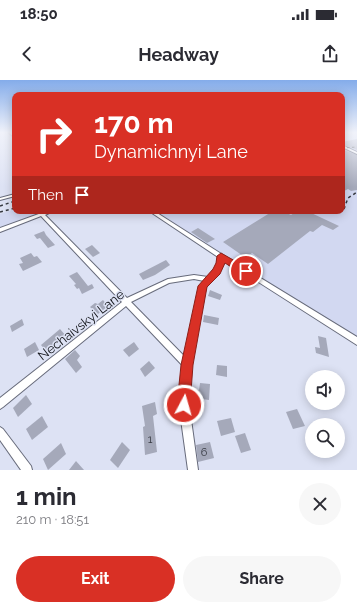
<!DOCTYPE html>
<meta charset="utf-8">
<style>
:root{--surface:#fff;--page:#f7f7f7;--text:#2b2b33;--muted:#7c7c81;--accent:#d93025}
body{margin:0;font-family:Raleway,sans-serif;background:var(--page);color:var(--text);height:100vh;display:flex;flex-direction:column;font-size:15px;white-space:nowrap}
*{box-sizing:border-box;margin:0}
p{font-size:13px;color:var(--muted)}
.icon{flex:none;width:22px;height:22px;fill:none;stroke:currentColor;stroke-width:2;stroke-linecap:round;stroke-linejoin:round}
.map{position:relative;height:390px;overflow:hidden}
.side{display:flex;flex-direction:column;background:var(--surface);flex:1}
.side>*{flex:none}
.banner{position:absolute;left:12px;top:12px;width:333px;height:122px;border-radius:8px;box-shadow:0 2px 10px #0003;background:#d93025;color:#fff;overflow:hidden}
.tools{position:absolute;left:305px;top:290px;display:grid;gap:8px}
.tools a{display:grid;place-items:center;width:40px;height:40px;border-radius:50%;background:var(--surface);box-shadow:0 2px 10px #0003;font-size:20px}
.pin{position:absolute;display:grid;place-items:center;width:34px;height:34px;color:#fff;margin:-17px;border:2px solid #fff;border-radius:50%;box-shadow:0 1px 4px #0007}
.me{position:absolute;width:44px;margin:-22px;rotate:6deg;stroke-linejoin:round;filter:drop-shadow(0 0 3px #0008)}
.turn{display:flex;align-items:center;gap:14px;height:84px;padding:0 16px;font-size:18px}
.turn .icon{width:52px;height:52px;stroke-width:2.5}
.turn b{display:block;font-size:28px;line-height:34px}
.then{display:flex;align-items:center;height:38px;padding:0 16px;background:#0003;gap:8px;font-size:15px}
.round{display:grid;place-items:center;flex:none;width:42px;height:42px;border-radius:21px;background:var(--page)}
.headline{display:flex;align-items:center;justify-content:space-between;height:68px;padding:0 16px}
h1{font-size:24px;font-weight:700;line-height:30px}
.button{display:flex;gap:8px;margin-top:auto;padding:8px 16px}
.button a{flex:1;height:46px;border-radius:24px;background:var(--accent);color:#fff;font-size:16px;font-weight:700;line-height:46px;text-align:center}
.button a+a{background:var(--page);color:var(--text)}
.status{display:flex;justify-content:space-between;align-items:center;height:28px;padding:0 20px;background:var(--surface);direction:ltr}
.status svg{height:11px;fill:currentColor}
header{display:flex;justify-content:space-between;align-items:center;height:52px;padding:0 16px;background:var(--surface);font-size:18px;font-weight:700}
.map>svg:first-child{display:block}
.built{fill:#d2d8f1}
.building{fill:#a5a9ba}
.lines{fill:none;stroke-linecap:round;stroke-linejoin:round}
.minor-casing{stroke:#676b7b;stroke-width:2}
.minor{fill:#fff;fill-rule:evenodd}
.rail-far1{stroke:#35383f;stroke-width:1;stroke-dasharray:2.5 2.5;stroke-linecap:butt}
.rail{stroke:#35383f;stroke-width:1.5;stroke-dasharray:3 3;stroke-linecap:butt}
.route{fill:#d93025;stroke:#8d1f18}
.labels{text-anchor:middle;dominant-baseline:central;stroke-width:3;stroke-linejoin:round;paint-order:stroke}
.near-number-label{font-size:11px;fill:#353840}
.near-street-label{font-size:13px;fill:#101217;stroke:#dde2f4}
</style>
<div class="status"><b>18:50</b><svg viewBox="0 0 49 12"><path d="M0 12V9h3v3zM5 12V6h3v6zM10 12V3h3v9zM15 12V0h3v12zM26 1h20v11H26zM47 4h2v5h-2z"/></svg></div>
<header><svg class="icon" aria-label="back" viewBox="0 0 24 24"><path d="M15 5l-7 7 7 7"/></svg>Headway<svg class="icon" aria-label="share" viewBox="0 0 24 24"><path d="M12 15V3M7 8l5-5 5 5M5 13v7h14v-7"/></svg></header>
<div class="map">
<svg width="357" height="390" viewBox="0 0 357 390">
<rect width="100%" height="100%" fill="#dde2f4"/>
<!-- built -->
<g class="built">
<polygon points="357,65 357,257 220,173 160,134 166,131 342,131 342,67"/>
<polygon points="15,129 15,131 47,131 0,147 0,134"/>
</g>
<!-- building -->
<g class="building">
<polygon points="357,59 357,70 342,64 342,62"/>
<polygon points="342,69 357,75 357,110 351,111 348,109 342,112"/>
<polygon points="273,131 282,131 291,135 297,131 307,131 339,146 333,150 322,145 313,152 310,151 268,184 252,173 246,178 223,162"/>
<polygon points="198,148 215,159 207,163 191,152"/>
<polygon points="44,151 46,155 55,165 48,168 40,158 37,159 34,155"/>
<polygon points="92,165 100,173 93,177 85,169"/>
<polygon points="31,173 34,177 37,176 42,182 23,191 19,184 23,183 20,178"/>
<polygon points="166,180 170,185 155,195 143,200 139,194"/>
<polygon points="77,192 88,206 92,204 94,208 82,214 79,208 77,209 74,205 76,204 69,196"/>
<polygon points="210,210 222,215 220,220 208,216"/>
<polygon points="103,220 108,226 98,234 90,227 95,223 98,224"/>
<polygon points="204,235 219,238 218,245 203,242"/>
<polygon points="22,239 24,245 12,252 10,246"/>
<polygon points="60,249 66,256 46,271 41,265"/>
<polygon points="318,256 326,258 329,277 316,273 315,267 320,268"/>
<polygon points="35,262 39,270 27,277 24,269"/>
<polygon points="134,262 139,269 129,277 123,270"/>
<polygon points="75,270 80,276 77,280 82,287 76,293 65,279"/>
<polygon points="149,281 155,288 145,297 140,289"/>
<polygon points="217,285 227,286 227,297 216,295"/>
<polygon points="200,303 210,304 209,320 195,318 195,309 199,310"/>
<polygon points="26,315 32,324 18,337 13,328"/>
<polygon points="155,322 157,334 153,336 157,372 145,375 143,347 145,346 142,326"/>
<polygon points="297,329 305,346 293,349 286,332"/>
<polygon points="42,336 48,347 32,360 26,349"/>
<polygon points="231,338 235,352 221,356 217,341"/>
<polygon points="245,353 251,370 241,373 235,356"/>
<polygon points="122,362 130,370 118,388 110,380"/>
<polygon points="210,362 214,378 198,382 196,365"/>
<polygon points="61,363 66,374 48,390 43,379"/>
<polygon points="76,381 84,390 69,390"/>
</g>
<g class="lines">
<!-- minor casing -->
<g class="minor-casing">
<g id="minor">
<polygon points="8,52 11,52 15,56 15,58"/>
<polygon points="342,65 357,72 357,74 342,67"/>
<polygon points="15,114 15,116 0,120 0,118"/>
<path d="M47 131H53L45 135 127 218 168 199 194 195 208 197C214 190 218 186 218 177L149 131H154L223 175 357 257V265L224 180V183L219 193 206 207 191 285 189 325 198 390H188L179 325 183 286 126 226 3 327 0 329V318L122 222 41 136 0 152V148ZM194 199 204 201 200 206 185 277 131 222 169 203Z"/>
<polygon points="0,347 3,349 31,386 32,390 21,390 0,360"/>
</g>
</g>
<!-- minor -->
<use href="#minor" class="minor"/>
<!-- rail-far1 -->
<polyline class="rail-far1" points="342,68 357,67"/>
<!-- rail -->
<g class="rail">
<polyline points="0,126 15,121"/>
<polyline points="344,129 348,118 357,112"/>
<polyline points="0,132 15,128"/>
</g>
</g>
<!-- sky -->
<linearGradient id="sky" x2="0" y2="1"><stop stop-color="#84acea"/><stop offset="0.49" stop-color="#f0f2fa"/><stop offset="1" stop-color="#f0f2fa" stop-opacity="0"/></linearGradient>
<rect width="357" height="107" fill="url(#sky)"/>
<!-- route -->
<polygon class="route" points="221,173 249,189 250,191 246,195 242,194 225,183 220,194 207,207 193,285 190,325 188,330 184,332 179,330 177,325 181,285 198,206 213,189 216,183 217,176"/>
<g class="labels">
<!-- near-number labels -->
<g class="near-number-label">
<text x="150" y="359">1</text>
<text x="204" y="372">6</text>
</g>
<!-- near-street labels -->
<g class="near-street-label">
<text transform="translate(81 245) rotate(-38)">Nechaivskyi Lane</text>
</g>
</g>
</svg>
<div class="tools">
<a><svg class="icon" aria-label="sound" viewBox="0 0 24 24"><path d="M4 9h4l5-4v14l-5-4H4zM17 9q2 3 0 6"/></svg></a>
<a><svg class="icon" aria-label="search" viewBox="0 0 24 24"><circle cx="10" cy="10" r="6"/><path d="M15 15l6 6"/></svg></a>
</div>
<div class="pin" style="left:246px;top:191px;background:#d93025"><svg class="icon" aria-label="arrive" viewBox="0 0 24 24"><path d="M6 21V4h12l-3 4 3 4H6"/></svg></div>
<svg class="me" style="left:184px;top:325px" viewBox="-20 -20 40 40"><circle r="17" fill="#d93025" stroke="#fff" stroke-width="3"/><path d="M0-11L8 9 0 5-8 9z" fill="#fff"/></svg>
<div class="banner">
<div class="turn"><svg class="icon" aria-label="right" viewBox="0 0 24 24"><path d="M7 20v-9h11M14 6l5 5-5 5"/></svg><div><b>170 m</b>Dynamichnyi Lane</div></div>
<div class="then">Then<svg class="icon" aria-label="arrive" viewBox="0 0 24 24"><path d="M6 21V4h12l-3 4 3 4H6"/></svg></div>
</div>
</div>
<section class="side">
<div class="headline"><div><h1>1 min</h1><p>210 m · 18:51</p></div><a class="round"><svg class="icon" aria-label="close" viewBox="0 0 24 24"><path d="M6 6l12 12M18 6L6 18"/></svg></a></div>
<div class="button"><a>Exit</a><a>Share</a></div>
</section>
